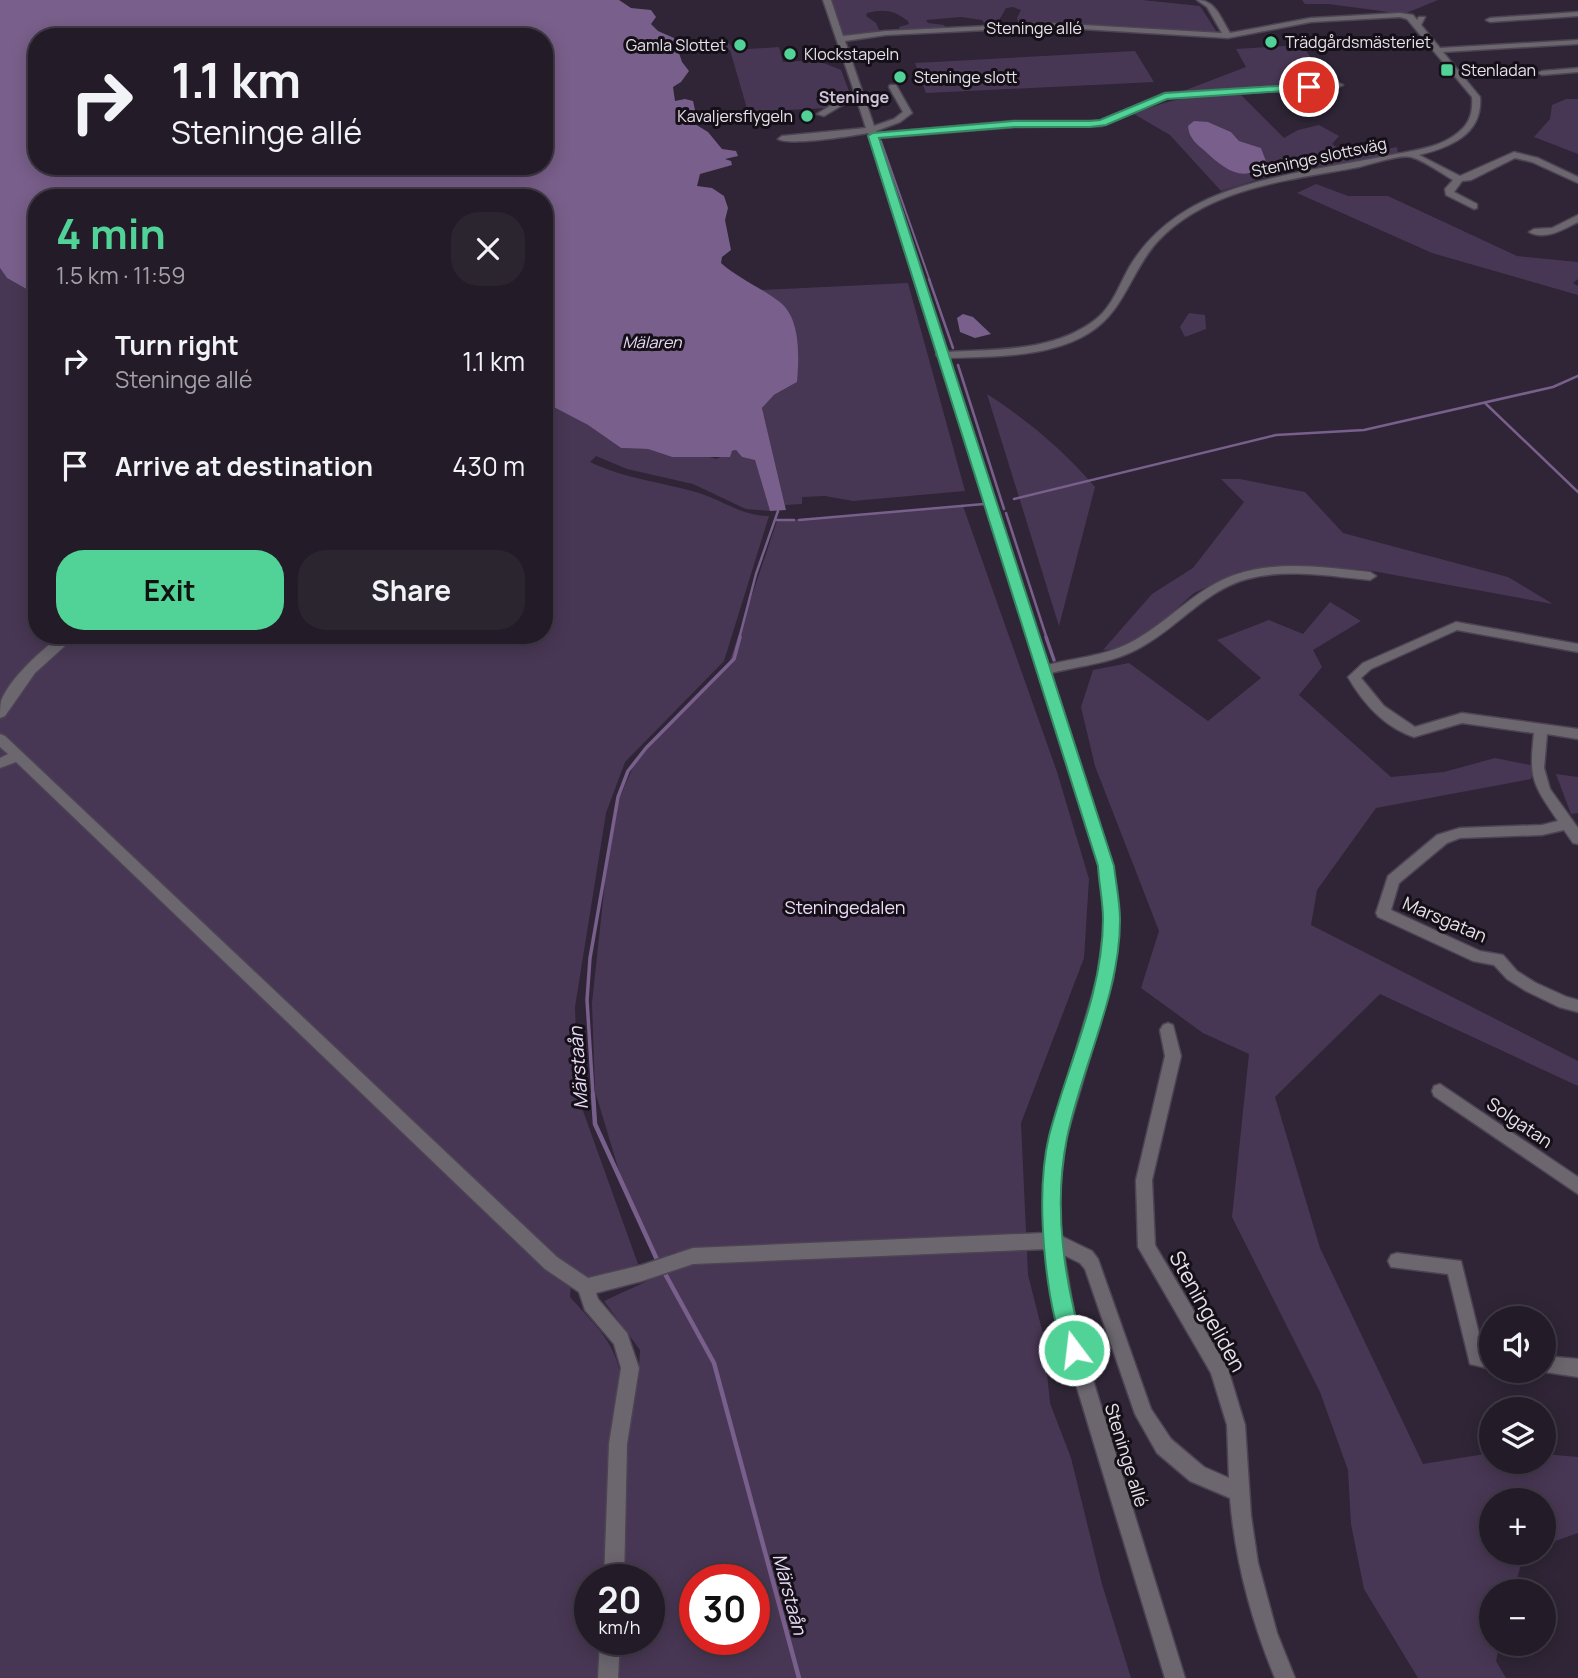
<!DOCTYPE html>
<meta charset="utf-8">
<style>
:root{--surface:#231c28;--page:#2b2530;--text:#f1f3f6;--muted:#a3a1a8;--line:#403a45;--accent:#51d398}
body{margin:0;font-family:Manrope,sans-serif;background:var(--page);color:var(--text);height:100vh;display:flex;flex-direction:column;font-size:26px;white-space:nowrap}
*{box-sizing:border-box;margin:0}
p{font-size:23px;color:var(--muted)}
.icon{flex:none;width:38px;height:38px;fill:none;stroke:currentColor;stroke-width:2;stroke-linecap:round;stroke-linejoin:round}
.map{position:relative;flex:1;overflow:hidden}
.side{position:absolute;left:28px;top:189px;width:525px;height:455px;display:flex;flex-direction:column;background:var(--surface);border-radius:28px;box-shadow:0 4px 18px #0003,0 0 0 2px var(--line)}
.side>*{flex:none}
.top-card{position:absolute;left:28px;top:28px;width:525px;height:147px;border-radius:28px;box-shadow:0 4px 18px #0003,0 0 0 2px var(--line);background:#231c28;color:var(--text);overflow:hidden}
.controls{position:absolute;left:1479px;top:1306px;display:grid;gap:14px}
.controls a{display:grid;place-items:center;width:77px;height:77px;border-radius:50%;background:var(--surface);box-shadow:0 4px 18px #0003,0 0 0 2px var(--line);font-size:35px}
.speed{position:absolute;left:574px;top:1564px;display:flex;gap:14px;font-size:35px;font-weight:700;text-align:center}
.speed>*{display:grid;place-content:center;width:91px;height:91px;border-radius:50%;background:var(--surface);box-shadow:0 4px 18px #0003,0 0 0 2px var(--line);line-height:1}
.speed small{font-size:18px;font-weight:400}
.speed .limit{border:10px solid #d22;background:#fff;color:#111}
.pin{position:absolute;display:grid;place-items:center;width:60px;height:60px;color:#fff;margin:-30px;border:4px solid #fff;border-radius:50%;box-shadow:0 2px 7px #0007}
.me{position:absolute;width:77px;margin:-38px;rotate:345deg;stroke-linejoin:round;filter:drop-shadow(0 0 5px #0008)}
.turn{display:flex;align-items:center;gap:24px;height:147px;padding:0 28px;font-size:32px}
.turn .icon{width:91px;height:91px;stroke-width:2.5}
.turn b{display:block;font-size:49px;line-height:60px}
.round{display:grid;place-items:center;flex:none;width:74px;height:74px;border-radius:28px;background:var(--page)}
.summary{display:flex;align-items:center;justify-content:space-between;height:119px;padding:0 28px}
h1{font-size:42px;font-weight:700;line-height:52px;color:var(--accent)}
.button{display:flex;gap:14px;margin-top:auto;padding:14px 28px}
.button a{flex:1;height:80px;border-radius:28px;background:var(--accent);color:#111;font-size:28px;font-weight:700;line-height:80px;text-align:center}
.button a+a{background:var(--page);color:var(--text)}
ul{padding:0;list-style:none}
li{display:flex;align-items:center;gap:21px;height:105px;padding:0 28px}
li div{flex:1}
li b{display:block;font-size:26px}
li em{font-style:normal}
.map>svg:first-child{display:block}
.green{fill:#483754;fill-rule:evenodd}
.water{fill:#795f8b;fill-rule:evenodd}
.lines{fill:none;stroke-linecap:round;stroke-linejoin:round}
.stream-far3{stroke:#795f8b;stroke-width:2}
.stream-far2{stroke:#795f8b;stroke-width:2.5}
.stream-far1{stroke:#795f8b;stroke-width:3.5}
.stream{stroke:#795f8b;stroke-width:4.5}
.minor-casing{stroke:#4c4353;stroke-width:3}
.minor{fill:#6c676f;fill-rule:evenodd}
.route{fill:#51d398;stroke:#358963;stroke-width:2}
.poi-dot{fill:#51d398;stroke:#151018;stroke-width:2.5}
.labels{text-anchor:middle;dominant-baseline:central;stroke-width:6;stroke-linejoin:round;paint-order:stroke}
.far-street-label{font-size:16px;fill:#e7e1eb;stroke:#151018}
.far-poi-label{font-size:16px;fill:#e7e1eb;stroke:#151018;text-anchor:start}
.far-neighbourhood-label{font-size:16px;font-weight:bold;fill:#cec3d8;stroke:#151018}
.far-water-label{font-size:16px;font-style:italic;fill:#eadbf7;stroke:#151018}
.park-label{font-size:18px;fill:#ebdbf7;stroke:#151018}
.street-label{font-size:18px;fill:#e7e1eb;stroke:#151018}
.water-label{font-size:19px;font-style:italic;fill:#eadbf7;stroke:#151018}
.near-street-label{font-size:21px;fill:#e7e1eb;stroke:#151018}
</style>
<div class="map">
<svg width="1578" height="1678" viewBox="0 0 1578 1678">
<rect width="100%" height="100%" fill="#2f2536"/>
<!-- green -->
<g class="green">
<path d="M831 0H1142L1200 6 1218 34 1019 25 1017 18 1021 10 1013 7 1006 8 996 26H986L982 20 961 17 926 20 928 23 944 25 946 28 900 31 899 27 909 24 908 21C893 10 885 9 867 13L866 16 876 23 880 32 843 36Z"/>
<polygon points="1302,0 1438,0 1404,14 1328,4 1305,4"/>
<polygon points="727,40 734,50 779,47 783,62 816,60 841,70 850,94 827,108 748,112 730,50 711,51 709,41"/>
<polygon points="1302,45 1331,85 1178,93 1246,67 1236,49"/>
<polygon points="1135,51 1154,82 926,93 915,63"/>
<path d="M1240 94 1284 138 1298 130 1319 125 1339 136 1332 144 1350 156 1397 147 1398 154 1279 173 1221 191 1170 135 1134 114C1175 97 1197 95 1240 94ZM1208 122 1231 132 1239 141 1261 148 1266 161 1258 169Z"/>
<polygon points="1566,99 1578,99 1578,154 1534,137 1550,119 1552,105"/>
<polygon points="1316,184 1348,196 1388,196 1517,256 1578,262 1578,279 1573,283 1578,286 1578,295 1432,253 1297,193"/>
<path d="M0 268 7 278 37 295V635H544V402L588 425 621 448 648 449 672 457 703 455 716 459 736 450 742 457 755 459 770 511 746 509 693 484 627 469 596 456 590 462C625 479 662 482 699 493 724 501 742 516 769 516L724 661 625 762 606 813 575 1007 578 1097 638 1264 590 1280 572 1272 570 1297C597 1328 616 1341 622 1383L638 1384 640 1350 604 1301 680 1266 675 1252 657 1260 625 1191 595 1091 592 1003 607 863 616 806 636 760 729 663 777 521 963 506 1057 772 1089 879 1084 958 1021 1123 1028 1275 1043 1334 1050 1403 1071 1458 1102 1584 1131 1678H0ZM590 1580H649V1640H590ZM695 1580H754V1640H695Z"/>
<polygon points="908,283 965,491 853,501 825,496 802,497 802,504 785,505 762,408 773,396 797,382 783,305 760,290"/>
<polygon points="1189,313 1205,315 1206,329 1185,337 1180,327"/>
<path d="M987 394C1029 421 1063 450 1095 487L1059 626Z"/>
<polygon points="1221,479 1240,479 1305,492 1343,533 1508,577 1553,604 1367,570 1283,565 1238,572 1194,593 1155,628 1120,648 1103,650 1152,594 1193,568 1244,502"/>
<polygon points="1330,602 1361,621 1313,650 1322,667 1299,695 1391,777 1444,772 1495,758 1535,766 1531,779 1376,808 1317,890 1311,925 1578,1061 1578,1086 1380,994 1275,1097 1320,1248 1423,1464 1491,1453 1491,1461 1544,1461 1544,1454 1578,1457 1578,1533 1544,1545 1544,1500 1491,1500 1491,1552 1524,1552 1514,1591 1491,1591 1491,1643 1500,1643 1496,1661 1506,1678 1418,1678 1364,1589 1351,1524 1348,1470 1320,1392 1232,1217 1249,1054 1203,1033 1141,988 1159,931 1095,766 1081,707 1093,670 1129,663 1208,721 1261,678 1217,640 1269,620 1303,634"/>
<polygon points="1556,774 1578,777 1578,813 1571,814"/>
</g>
<!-- water -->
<g class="water">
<path d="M0 0H619L631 8 651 10 656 17 651 24 658 31 674 38 682 62 689 71 681 82 673 87 675 101 685 99 693 101 695 110 690 121 708 132 722 149 736 151 738 156 725 159 731 161 732 165 700 174 697 186 712 188 724 196 728 208 725 220 731 250 722 257 721 263C739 279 762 288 781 303 801 320 799 358 797 382L774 395 762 408 786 510 770 511 755 460 742 457 736 450 732 451 730 457H672L648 449 621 448 588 425 544 402V198H37V295L7 278 0 268ZM37 37H544V166H37Z"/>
<path d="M1194 121 1208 122 1231 132 1239 141 1261 148 1266 161C1246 186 1224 169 1206 152 1197 144 1189 139 1188 126Z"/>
<polygon points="963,314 973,317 991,334 975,338 960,332 957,318"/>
</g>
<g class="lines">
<!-- stream-far3 -->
<polyline class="stream-far3" points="881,141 930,281"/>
<!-- stream-far2 -->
<g class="stream-far2">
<polyline points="929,279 953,348"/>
<polyline points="958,365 1004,509"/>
<polyline points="1485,403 1578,492"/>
<polyline points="1014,499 1276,435 1364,430 1553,387 1578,376"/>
<polyline points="1006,513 1047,639"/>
<polyline points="776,520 794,520"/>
<polyline points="799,520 984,504"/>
<polyline points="739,639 756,574 778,511"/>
</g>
<!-- stream-far1 -->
<g class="stream-far1">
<polyline points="1046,637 1054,660"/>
<polyline points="593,1095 587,1000 590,958 618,797 628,771 646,748 734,659 740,637"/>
</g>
<!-- stream -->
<g class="stream">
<polyline points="593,1094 595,1124 659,1264"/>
<polyline points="663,1270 714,1363 799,1678"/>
</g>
<!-- minor casing -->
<g class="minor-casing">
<g id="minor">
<path d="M823 0H831L843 36 886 31 1049 23 1222 33 1207 7 1197 0C1216 0 1221 19 1230 33L1311 18 1400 13 1413 15 1417 20 1419 17H1425L1421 25 1440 48 1578 40V44L1443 52 1480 97C1483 134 1451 147 1419 155L1460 176 1514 152 1538 158 1578 177V183L1532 162 1515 158 1471 180 1462 181 1454 192 1477 204V208L1474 209 1446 195 1445 189 1453 180C1441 173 1425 161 1411 157 1401 154 1371 164 1359 167 1291 180 1209 187 1158 241 1131 270 1125 311 1089 333 1048 358 995 356 949 358L1048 665C1078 657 1108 656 1135 640 1171 620 1197 587 1237 574 1280 560 1327 568 1370 572L1376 576 1370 580C1330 576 1286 568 1247 579 1206 590 1179 626 1143 646 1115 663 1083 665 1051 673L1113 866 1119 920 1113 979 1066 1138 1059 1194 1061 1236 1092 1251 1098 1259 1151 1409 1171 1439 1204 1467 1229 1478 1227 1425 1211 1373 1138 1247 1136 1180 1165 1056 1160 1030 1163 1025 1168 1023 1173 1025 1181 1056 1152 1180 1155 1245 1228 1369 1245 1425 1251 1516 1258 1563 1277 1633 1295 1678H1275C1251 1620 1235 1560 1230 1498L1190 1481 1157 1453 1135 1414 1085 1269 1080 1263 1064 1255 1076 1325 1185 1678H1165L1058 1325 1046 1249 693 1264 642 1281 596 1293 598 1299 627 1333 639 1368 627 1444 624 1580H604L609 1444 621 1368 614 1344 585 1310 579 1292 545 1269 16 762 0 768V758L8 754 0 747V734L5 736 557 1257 588 1278 642 1265 693 1248 1044 1233 1043 1194 1050 1138 1097 979 1105 920 1099 866 939 357 936 355 937 353 868 133C851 136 790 146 778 139L782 136 866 128 856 97 824 116 817 114 854 91ZM1400 17 1407 19 1472 97C1473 110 1471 122 1460 131 1441 148 1415 150 1391 155 1341 165 1289 172 1240 187 1194 201 1155 225 1130 266 1119 285 1113 306 1095 320 1053 352 997 349 947 352L878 138 1014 127 1102 126 1166 98 1339 87 1343 85 1339 83 1165 93 1100 121H1014L877 133 876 131 900 122 912 113 896 85H890L889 87 903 112 894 119 874 126 845 41 886 35 1049 27 1228 38 1311 22Z"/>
<polygon points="1578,12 1578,16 1490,22 1486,20 1490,18"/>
<polygon points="1578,68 1578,72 1542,75 1538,73 1542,71"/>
<path d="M1578 215V222C1564 229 1545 241 1529 232L1534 229 1552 228Z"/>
<path d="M1456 622 1578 644V652L1457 630 1371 669 1361 678 1384 706 1415 727 1462 713 1578 729V739L1547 734 1544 768 1550 789 1578 828V844L1573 843 1564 830 1542 835 1460 838 1447 843 1399 883 1391 910 1480 951 1503 955 1517 971 1536 983 1567 997 1578 1000V1012L1559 1007 1526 991 1507 979 1494 965 1473 961 1378 917 1376 913 1388 876 1437 835 1460 828 1542 825 1558 821C1532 783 1529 779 1534 733L1462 723 1414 737C1384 727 1363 703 1348 677L1363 663Z"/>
<path d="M62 635H77L35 673 5 716 0 718C0 713 0 706 1 701 10 678 42 649 62 635Z"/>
<polygon points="1440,1084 1578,1177 1578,1194 1434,1096 1432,1091 1434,1086"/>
<polygon points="1397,1253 1461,1261 1483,1350 1491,1351 1491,1369 1470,1364 1448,1274 1391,1267 1388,1261 1391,1255"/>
<polygon points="1544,1356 1578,1359 1578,1377 1538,1371 1544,1370"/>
<polygon points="600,1640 620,1640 618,1678 598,1678"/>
</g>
</g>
<!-- minor -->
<use href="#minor" class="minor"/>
</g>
<!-- route -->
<path class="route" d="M1309 84 1314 87 1312 89 1167 99 1106 125 1090 127H1014L879 138 1114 866C1116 884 1120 902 1120 920 1120 995 1082 1065 1067 1138 1053 1207 1064 1283 1085 1350L1082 1357 1074 1360 1067 1357C1044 1301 1035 1195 1049 1136 1067 1065 1103 994 1103 919 1103 902 1099 884 1098 866L868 136 873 133 1014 121H1090L1100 120 1165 93Z"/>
<!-- markers -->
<g class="poi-dot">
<circle cx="1271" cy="42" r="7"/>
<circle cx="740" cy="45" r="7"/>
<circle cx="790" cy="54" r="7"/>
<rect x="1440" y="63" width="14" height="14" rx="3.5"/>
<circle cx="900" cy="77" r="7"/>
<circle cx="807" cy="116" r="7"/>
</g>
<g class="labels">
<!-- far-street labels -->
<g class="far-street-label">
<text x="1034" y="28">Steninge allé</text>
<text transform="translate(1319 157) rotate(-12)">Steninge slottsväg</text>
</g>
<!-- far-poi labels -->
<g class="far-poi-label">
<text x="1285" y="42">Trädgårdsmästeriet</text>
<text x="726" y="45" text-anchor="end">Gamla Slottet</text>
<text x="804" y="54">Klockstapeln</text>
<text x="1461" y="70">Stenladan</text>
<text x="914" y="77">Steninge slott</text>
<text x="793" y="116" text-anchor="end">Kavaljersflygeln</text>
</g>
<!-- far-neighbourhood labels -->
<g class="far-neighbourhood-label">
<text x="854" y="97">Steninge</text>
</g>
<!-- far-water labels -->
<g class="far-water-label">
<text x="652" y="342">Mälaren</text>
</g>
<!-- park labels -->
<g class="park-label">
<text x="845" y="907">Steningedalen</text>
</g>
<!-- street labels -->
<g class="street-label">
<text transform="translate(1445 919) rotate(23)">Marsgatan</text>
<text transform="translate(1520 1122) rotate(34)">Solgatan</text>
<text transform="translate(1127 1455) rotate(73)">Steninge allé</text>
</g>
<!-- water labels -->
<g class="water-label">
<text transform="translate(578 1068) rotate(-94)">Märstaån</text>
<text transform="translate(790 1594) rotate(75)">Märstaån</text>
</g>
<!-- near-street labels -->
<g class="near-street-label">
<text transform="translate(1208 1311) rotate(61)">Steningeliden</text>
</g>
</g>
</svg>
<div class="controls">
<a><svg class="icon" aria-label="sound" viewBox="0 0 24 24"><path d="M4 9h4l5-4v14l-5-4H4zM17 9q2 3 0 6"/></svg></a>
<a><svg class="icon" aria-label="layers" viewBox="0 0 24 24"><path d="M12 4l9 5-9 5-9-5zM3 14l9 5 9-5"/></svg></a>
<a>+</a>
<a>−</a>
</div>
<div class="speed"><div>20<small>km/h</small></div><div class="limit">30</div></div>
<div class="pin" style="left:1309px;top:87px;background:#d93025"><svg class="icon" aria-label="arrive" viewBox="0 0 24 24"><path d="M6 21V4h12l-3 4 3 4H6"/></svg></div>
<svg class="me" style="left:1074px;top:1350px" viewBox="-20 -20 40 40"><circle r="17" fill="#51d398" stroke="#fff" stroke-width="3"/><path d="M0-11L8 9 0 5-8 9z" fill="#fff"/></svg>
<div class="top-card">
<div class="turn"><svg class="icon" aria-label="right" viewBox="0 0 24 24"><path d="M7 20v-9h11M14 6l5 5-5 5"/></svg><div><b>1.1 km</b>Steninge allé</div></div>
</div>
<section class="side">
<div class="summary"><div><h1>4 min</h1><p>1.5 km · 11:59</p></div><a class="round"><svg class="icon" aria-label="close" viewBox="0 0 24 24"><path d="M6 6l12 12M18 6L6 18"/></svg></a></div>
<ul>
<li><svg class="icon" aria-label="right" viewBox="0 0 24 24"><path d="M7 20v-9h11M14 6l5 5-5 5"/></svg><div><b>Turn right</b><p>Steninge allé</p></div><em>1.1 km</em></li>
<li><svg class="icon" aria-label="arrive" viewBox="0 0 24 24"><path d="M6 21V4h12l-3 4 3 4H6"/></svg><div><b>Arrive at destination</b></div><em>430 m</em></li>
</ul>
<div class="button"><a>Exit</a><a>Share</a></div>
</section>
</div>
